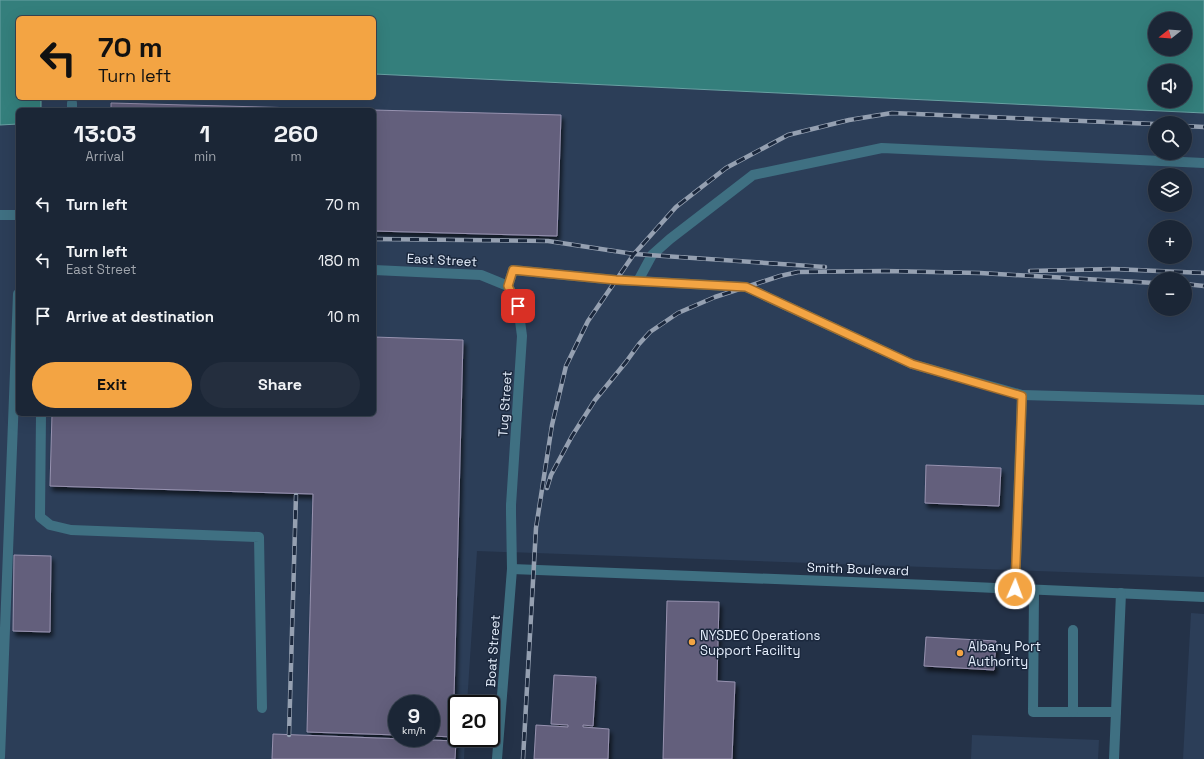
<!DOCTYPE html>
<meta charset="utf-8">
<style>
:root{--surface:#1b2636;--page:#242e3e;--text:#f1f3f6;--muted:#a0a5ad;--line:#394351;--accent:#f3a443}
body{margin:0;font-family:"Space Grotesk",sans-serif;background:var(--page);color:var(--text);height:100vh;display:flex;flex-direction:column;font-size:15px;white-space:nowrap}
*{box-sizing:border-box;margin:0}
p{font-size:13px;color:var(--muted)}
.icon{flex:none;width:22px;height:22px;fill:none;stroke:currentColor;stroke-width:2;stroke-linecap:round;stroke-linejoin:round}
.map{position:relative;flex:1;overflow:hidden}
.sheet{position:absolute;left:16px;top:108px;width:360px;height:308px;display:flex;flex-direction:column;background:var(--surface);border-radius:6px;box-shadow:0 4px 16px #0002,0 0 0 1px var(--line)}
.sheet>*{flex:none}
.hud{position:absolute;left:16px;top:16px;width:360px;height:84px;border-radius:6px;box-shadow:0 4px 16px #0002,0 0 0 1px var(--line);background:#f3a443;color:#111;overflow:hidden}
.needle{width:26px;rotate:253deg}
.fabs{position:absolute;left:1148px;top:12px;display:grid;gap:8px}
.fabs a{display:grid;place-items:center;width:44px;height:44px;border-radius:50%;background:var(--surface);box-shadow:0 4px 16px #0002,0 0 0 1px var(--line);font-size:20px}
.speed{position:absolute;left:388px;top:695px;display:flex;gap:8px;font-size:20px;font-weight:700;text-align:center}
.speed>*{display:grid;place-content:center;width:52px;height:52px;border-radius:50%;background:var(--surface);box-shadow:0 4px 16px #0002,0 0 0 1px var(--line);line-height:1}
.speed small{font-size:10px;font-weight:400}
.speed .limit{border:2px solid #111;border-radius:6px;background:#fff;color:#111}
.pin{position:absolute;display:grid;place-items:center;width:34px;height:34px;color:#fff;margin:-17px;border-radius:8px;box-shadow:0 2px 6px #0006}
.me{position:absolute;width:44px;margin:-22px;rotate:2deg;stroke-linejoin:round;filter:drop-shadow(0 0 3px #0008)}
.turn{display:flex;align-items:center;gap:14px;height:84px;padding:0 16px;font-size:18px}
.turn .icon{width:52px;height:52px;stroke-width:2.5}
.turn b{display:block;font-size:28px;line-height:34px}
.eta{display:flex;justify-content:space-evenly;align-items:center;height:68px;text-align:center}
.eta b{font-size:24px;font-weight:800;line-height:28px}
.button{display:flex;gap:8px;margin-top:auto;padding:8px 16px}
.button a{flex:1;height:46px;border-radius:24px;background:var(--accent);color:#111;font-size:16px;font-weight:800;line-height:46px;text-align:center}
.button a+a{background:var(--page);color:var(--text)}
ul{padding:0;list-style:none}
li{display:flex;align-items:center;gap:12px;height:56px;padding:0 16px}
li div{flex:1}
li b{display:block;font-size:15px}
li em{font-style:normal}
.map>svg:first-child{display:block}
.built{fill:#2c3e58;fill-rule:evenodd}
.water{fill:#347f7c;stroke:#69a1a3;fill-rule:evenodd}
.building{fill:#645f7b;stroke:#9792b0;filter:url(#shadow)}
.lines{fill:none;stroke-linecap:round;stroke-linejoin:round}
.service{stroke:#3f7082;stroke-width:10}
.minor{stroke:#3f7082;stroke-width:10}
.tertiary{stroke:#3f7082;stroke-width:10}
.rail-casing{stroke:#95a0b1;stroke-width:4.5}
.rail{stroke:#1b283d;stroke-width:3;stroke-dasharray:9;stroke-linecap:butt}
.route-casing{stroke:#9e6b2c;stroke-width:10}
.route{stroke:#f3a443;stroke-width:7}
.poi-dot{fill:#f3a443;stroke:#1b283d;stroke-width:1.5}
.labels{text-anchor:middle;dominant-baseline:central;stroke-width:3;stroke-linejoin:round;paint-order:stroke}
.street-label{font-size:13px;fill:#e6effd;stroke:#1b283d}
.poi-label{font-size:13px;fill:#e6effd;stroke:#1b283d;text-anchor:start}
</style>
<div class="map">
<svg width="1204" height="759" viewBox="0 0 1204 759">
<defs>
<filter id="shadow"><feDropShadow dx="2.5" dy="4.5" stdDeviation="2" flood-color="#0009"/></filter>
</defs>
<rect width="100%" height="100%" fill="#243248"/>
<!-- built -->
<g class="built">
<path d="M374 74 1204 113V577L477 551 467 704H457V738H465L464 759H0V125L18 124V414H374V110H41V98H374ZM1155 123H1185V153H1155ZM1155 175H1185V205H1155ZM1155 227H1185V257H1155ZM1155 279H1185V309H1155ZM397 704H431V738H397Z"/>
<polygon points="1191,613 1204,614 1204,759 1183,759"/>
<polygon points="972,735 1099,740 1098,759 971,759"/>
</g>
<!-- water -->
<path class="water" d="M0 0H1204V113L374 74V18H18V98H41V110H18V124L0 125ZM1155 19H1185V49H1155ZM1155 71H1185V101H1155Z"/>
<!-- building -->
<g class="building">
<polygon points="111,103 561,115 557,236 374,231 374,110 111,110"/>
<polygon points="374,337 463,340 453,737 431,736 431,704 397,704 397,735 307,732 313,494 50,486 52,414 374,414"/>
<polygon points="926,465 1001,468 999,506 925,503"/>
<polygon points="14,555 51,556 50,632 13,631"/>
<polygon points="667,601 719,602 717,681 735,682 732,759 663,759"/>
<polygon points="926,637 996,641 994,670 924,666"/>
<polygon points="554,675 596,677 593,726 583,725 583,727 609,729 608,759 534,759 536,725 568,727 568,725 551,724"/>
<polygon points="273,734 456,741 455,759 272,759"/>
</g>
<g class="lines">
<!-- service -->
<g class="service">
<polyline points="72,110 72,103"/>
<polyline points="0,215 17,215"/>
<polyline points="374,270 481,275 508,286 518,306 522,336 511,505"/>
<polyline points="638,281 746,287 912,364 1022,395 1015,589"/>
<polyline points="508,286 513,270 616,280 638,281 652,255 670,239 753,175 882,148 1204,163"/>
<polyline points="1022,395 1204,400"/>
<polyline points="41,414 40,517 50,525 71,530 259,537 262,708"/>
<polyline points="512,569 929,585 1204,597"/>
<polyline points="1034,590 1033,712 1116,712"/>
<polyline points="1073,630 1073,712"/>
<polyline points="0,757 18,294"/>
<polyline points="1114,759 1121,593"/>
</g>
<!-- minor -->
<polyline class="minor" points="511,505 511,513"/>
<!-- tertiary -->
<polyline class="tertiary" points="497,759 512,569 511,513"/>
<!-- rail casing -->
<g class="rail-casing">
<g id="rail">
<polyline points="1185,126 1204,127"/>
<polyline points="374,239 548,241 634,254 825,267"/>
<polyline points="1030,271 1113,269 1204,273"/>
<polyline points="1185,284 1204,286"/>
<polyline points="547,488 551,475 572,436 595,400 626,362 639,344 650,332 678,313 715,297 780,276 798,272 885,271 980,273 1155,283"/>
<polyline points="289,735 296,495"/>
<polyline points="523,759 536,528 552,425 566,366 588,321 634,254 676,207 726,168 788,135 849,120 892,113 1155,124"/>
</g>
</g>
<!-- rail -->
<use href="#rail" class="rail"/>
</g>
<g class="lines">
<!-- route casing -->
<g class="route-casing">
<polyline id="route" points="518,306 508,286 513,270 616,280 746,287 912,364 1022,396 1015,589"/>
</g>
<!-- route -->
<use href="#route" class="route"/>
</g>
<!-- markers -->
<g class="poi-dot">
<circle cx="692" cy="642" r="4"/>
<circle cx="960" cy="653" r="4"/>
</g>
<g class="labels">
<!-- street labels -->
<g class="street-label">
<text transform="translate(442 260) rotate(3)">East Street</text>
<text transform="translate(505 404) rotate(-86)">Tug Street</text>
<text transform="translate(858 569) rotate(2)">Smith Boulevard</text>
<text transform="translate(493 651) rotate(-86)">Boat Street</text>
</g>
<!-- poi labels -->
<g class="poi-label">
<text x="700" y="635">NYSDEC Operations<tspan x="700" dy="15">Support Facility</tspan></text>
<text x="968" y="646">Albany Port<tspan x="968" dy="15">Authority</tspan></text>
</g>
</g>
</svg>
<div class="fabs">
<a><svg class="needle" viewBox="-14 -14 28 28"><path d="M0-13l5 13h-10z" fill="#e53935"/><path d="M0 13l5-13h-10z" fill="#a0a5ad"/></svg></a>
<a><svg class="icon" aria-label="sound" viewBox="0 0 24 24"><path d="M4 9h4l5-4v14l-5-4H4zM17 9q2 3 0 6"/></svg></a>
<a><svg class="icon" aria-label="search" viewBox="0 0 24 24"><circle cx="10" cy="10" r="6"/><path d="M15 15l6 6"/></svg></a>
<a><svg class="icon" aria-label="layers" viewBox="0 0 24 24"><path d="M12 4l9 5-9 5-9-5zM3 14l9 5 9-5"/></svg></a>
<a>+</a>
<a>−</a>
</div>
<div class="speed"><div>9<small>km/h</small></div><div class="limit">20</div></div>
<div class="pin" style="left:518px;top:306px;background:#d93025"><svg class="icon" aria-label="arrive" viewBox="0 0 24 24"><path d="M6 21V4h12l-3 4 3 4H6"/></svg></div>
<svg class="me" style="left:1015px;top:589px" viewBox="-20 -20 40 40"><circle r="17" fill="#f3a443" stroke="#fff" stroke-width="3"/><path d="M0-11L8 9 0 5-8 9z" fill="#fff"/></svg>
<div class="hud">
<div class="turn"><svg class="icon" aria-label="left" viewBox="0 0 24 24"><path d="M17 20v-9H6M10 6l-5 5 5 5"/></svg><div><b>70 m</b>Turn left</div></div>
</div>
<section class="sheet">
<div class="eta">
<div><b>13:03</b><p>Arrival</p></div>
<div><b>1</b><p>min</p></div>
<div><b>260</b><p>m</p></div>
</div>
<ul>
<li><svg class="icon" aria-label="left" viewBox="0 0 24 24"><path d="M17 20v-9H6M10 6l-5 5 5 5"/></svg><div><b>Turn left</b></div><em>70 m</em></li>
<li><svg class="icon" aria-label="left" viewBox="0 0 24 24"><path d="M17 20v-9H6M10 6l-5 5 5 5"/></svg><div><b>Turn left</b><p>East Street</p></div><em>180 m</em></li>
<li><svg class="icon" aria-label="arrive" viewBox="0 0 24 24"><path d="M6 21V4h12l-3 4 3 4H6"/></svg><div><b>Arrive at destination</b></div><em>10 m</em></li>
</ul>
<div class="button"><a>Exit</a><a>Share</a></div>
</section>
</div>
